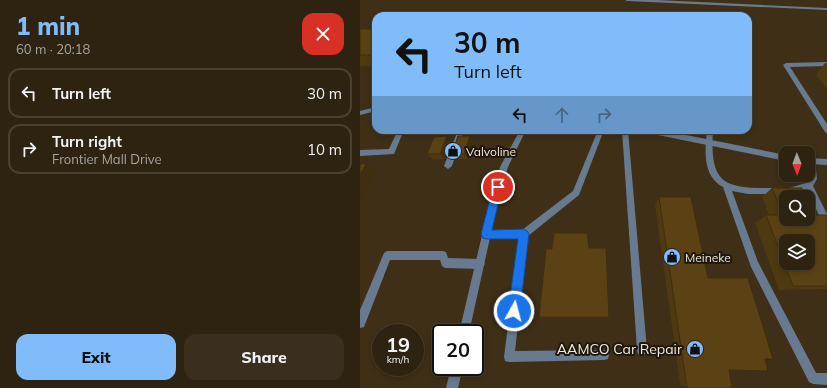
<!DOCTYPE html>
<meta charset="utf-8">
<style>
:root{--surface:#2e2310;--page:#3a2f1e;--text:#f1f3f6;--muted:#a7a49f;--line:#494030;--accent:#81bcfa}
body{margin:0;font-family:Mulish,sans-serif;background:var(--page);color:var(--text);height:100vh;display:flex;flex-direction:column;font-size:15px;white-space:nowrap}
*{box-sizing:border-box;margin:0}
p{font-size:13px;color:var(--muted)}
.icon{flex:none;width:22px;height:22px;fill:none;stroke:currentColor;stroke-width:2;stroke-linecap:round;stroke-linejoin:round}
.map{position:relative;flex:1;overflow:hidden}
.side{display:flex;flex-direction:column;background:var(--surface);width:360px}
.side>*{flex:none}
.hud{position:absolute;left:12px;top:12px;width:380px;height:122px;border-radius:12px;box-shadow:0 2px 6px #0003,0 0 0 1px var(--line);background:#81bcfa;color:#111;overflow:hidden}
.needle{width:26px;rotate:179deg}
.tools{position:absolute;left:419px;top:146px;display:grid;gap:8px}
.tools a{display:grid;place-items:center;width:36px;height:36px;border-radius:8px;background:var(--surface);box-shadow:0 2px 6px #0003,0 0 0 1px var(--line);font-size:20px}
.speed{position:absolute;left:12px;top:324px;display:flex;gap:8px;font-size:20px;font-weight:700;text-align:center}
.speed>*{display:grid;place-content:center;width:52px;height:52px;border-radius:50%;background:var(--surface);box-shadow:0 2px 6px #0003,0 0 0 1px var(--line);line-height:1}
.speed small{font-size:10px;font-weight:400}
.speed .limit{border:2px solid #111;border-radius:6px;background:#fff;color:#111}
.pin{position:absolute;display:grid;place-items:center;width:34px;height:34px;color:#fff;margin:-17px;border:2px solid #fff;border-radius:50%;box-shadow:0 1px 4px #0007}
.me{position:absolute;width:44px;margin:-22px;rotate:7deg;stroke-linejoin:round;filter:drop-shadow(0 0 3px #0008)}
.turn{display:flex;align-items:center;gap:14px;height:84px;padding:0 16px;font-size:18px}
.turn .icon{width:52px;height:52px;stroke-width:2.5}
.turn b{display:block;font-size:28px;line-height:34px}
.lanes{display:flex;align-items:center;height:38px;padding:0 16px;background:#0003;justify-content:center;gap:20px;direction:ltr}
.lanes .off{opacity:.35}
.round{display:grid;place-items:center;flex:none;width:42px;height:42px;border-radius:12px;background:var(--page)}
.summary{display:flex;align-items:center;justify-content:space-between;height:68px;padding:0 16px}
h1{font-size:24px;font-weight:800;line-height:30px;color:var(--accent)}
.primary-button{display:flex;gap:8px;margin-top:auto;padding:8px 16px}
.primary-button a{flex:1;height:46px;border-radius:12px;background:var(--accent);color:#111;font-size:16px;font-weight:800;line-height:46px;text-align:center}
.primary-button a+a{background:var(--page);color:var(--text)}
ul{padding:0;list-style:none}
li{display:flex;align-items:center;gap:12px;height:50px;margin:0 8px 6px;padding:0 8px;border:2px solid var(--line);border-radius:12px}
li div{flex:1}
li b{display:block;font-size:15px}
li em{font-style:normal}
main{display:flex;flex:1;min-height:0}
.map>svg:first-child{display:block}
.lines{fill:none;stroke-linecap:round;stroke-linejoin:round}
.lane{fill:#677a8f;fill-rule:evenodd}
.street{fill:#677a8f;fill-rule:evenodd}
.wall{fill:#4e3911}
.shaded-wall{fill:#402e0e}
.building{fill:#5b4214;stroke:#402e0e;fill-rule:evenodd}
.route{fill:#1a73e8;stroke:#114b97}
.labels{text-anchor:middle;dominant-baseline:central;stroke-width:4;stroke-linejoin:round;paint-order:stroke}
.poi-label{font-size:12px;fill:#f1e7d9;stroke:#1f180e;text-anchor:start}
.near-poi-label{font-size:14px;fill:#f1e7d9;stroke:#1f180e;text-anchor:end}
</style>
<main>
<section class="side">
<div class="summary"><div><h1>1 min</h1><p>60 m · 20:18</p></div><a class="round" style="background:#d93025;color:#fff"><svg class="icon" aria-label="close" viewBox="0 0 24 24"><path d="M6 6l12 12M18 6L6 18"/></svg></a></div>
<ul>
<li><svg class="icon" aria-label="left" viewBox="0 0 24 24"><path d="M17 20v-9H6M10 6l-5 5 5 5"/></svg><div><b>Turn left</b></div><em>30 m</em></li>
<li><svg class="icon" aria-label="right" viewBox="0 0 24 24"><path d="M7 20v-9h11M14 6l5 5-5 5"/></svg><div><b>Turn right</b><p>Frontier Mall Drive</p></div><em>10 m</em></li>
</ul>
<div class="primary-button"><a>Exit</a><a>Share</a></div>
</section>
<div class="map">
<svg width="467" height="388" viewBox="0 0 467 388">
<rect width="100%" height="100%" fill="#3e2f16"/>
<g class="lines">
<!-- lane -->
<g class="lane">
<polygon points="265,0 297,0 467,8 467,10 267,1"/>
<polygon points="388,57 391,59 391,105 388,107"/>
<polygon points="467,62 467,66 430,67 467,124 467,133 465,132 423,65 426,63"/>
<polygon points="38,130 44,130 34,154 0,156 0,150 29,149"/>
<polygon points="98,130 104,130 92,166 88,169 84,166"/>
<polygon points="238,130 244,130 219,195 168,236 155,351 244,350 248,351 249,355 248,359 244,360 149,362 145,361 144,357 159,238 126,238 123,237 122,234 123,231 126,230 162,230 213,191"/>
<polygon points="262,130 268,130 287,350 286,354 282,355 278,354 277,350"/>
<path d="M347 130H353C349 188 367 188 418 188L421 189 422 191 421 193 418 194H388L372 191 398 262 456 373H467V385L453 384 449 382 391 267 363 187C342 175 345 151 347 130Z"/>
<polygon points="451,158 455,161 457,179 453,186 467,214 467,227 464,226 447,190 432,193 429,192 428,190 429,188 446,183 449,179 448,160"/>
<polygon points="27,251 83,251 86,252 88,258 120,259 123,261 125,264 123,267 120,269 85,268 82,266 80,260 30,260 4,327 0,328 0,310 24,253"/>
</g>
<!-- street -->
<g class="street">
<polygon points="16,107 16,111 0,115 0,111"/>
<polygon points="160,130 166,130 148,167 139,197 109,333 99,333 131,197 140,167"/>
<polygon points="285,130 301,130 426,155 426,161 288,133"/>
<polygon points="448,158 467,159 467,165 448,164"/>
<polygon points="91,367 103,367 98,388 86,388"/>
</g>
</g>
<!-- wall -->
<g class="wall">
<rect x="0" y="29" width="16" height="37"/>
<polygon points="465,63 467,63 467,89 456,75"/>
<polygon points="87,136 92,142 85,159 72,159 67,154"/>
<polygon points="114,142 108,159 96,159 92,154"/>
<polygon points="412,188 455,215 467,215 467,289 419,290 395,223 406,215 409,215 402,197"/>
<polygon points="299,197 348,278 405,359 369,370 327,388 320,384 295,205"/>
<polygon points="229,248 249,317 248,318 182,318 179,317"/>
</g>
<!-- shaded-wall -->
<g class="shaded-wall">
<polygon points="87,136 92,142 85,159 80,154"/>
<polygon points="110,136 114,142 108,159 104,154"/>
<polygon points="6,164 16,172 0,202 0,175"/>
</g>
<!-- building -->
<g class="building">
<rect x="0" y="29" width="16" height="26"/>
<polygon points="87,136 80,154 67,154 74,137"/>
<polygon points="98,136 110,136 104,154 92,154"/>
<polygon points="0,164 6,164 0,175"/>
<path d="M412 188H442L446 197H426V219H448V201L455 215H467V286H433L406 215H424ZM426 241H448V263H426Z"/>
<polygon points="299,197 331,197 348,278 388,278 413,359 405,359 408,371 369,370 372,388 327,388"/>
<polygon points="194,233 227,233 229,248 246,248 249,317 179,317 186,249 192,249"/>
</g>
<!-- route -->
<polygon class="route" points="138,183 142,187 132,230 164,229 167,231 169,234 160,311 158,315 154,317 150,315 148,311 158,239 126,239 123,238 121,234 133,187"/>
<!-- icons -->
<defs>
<g id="shop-disc" transform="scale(0.9)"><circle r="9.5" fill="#81bcfa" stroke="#1f180e"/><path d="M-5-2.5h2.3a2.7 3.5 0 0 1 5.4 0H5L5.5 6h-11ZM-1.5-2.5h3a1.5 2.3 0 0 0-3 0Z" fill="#111"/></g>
</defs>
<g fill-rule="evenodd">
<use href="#shop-disc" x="93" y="151"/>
<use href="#shop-disc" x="312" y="257"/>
<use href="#shop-disc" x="335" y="349"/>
</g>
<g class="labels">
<!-- poi labels -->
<g class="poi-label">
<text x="106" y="151">Valvoline</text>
<text x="325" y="257">Meineke</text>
</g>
<!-- near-poi labels -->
<g class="near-poi-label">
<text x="322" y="349">AAMCO Car Repair</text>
</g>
</g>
</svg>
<div class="tools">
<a><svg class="needle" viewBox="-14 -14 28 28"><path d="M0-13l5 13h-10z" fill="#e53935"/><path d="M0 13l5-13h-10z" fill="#a7a49f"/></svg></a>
<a><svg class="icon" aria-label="search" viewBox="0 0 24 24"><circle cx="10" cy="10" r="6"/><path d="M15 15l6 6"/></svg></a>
<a><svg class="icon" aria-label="layers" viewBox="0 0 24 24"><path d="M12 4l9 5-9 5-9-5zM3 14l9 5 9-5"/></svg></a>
</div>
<div class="speed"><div>19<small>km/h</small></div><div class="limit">20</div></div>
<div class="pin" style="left:138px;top:187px;background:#d93025"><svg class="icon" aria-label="arrive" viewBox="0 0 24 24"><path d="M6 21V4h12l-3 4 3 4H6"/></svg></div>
<svg class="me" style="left:154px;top:311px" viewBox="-20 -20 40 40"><circle r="17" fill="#1a73e8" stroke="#fff" stroke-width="3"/><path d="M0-11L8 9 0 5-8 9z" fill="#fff"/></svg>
<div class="hud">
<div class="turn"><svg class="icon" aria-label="left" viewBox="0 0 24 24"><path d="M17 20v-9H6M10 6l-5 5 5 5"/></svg><div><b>30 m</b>Turn left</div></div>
<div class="lanes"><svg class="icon" aria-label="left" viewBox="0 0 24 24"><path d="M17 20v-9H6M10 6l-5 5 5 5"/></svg><svg class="icon off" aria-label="ahead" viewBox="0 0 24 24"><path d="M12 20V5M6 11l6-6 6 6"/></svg><svg class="icon off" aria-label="right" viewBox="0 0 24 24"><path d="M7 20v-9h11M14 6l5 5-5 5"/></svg></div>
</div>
</div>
</main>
